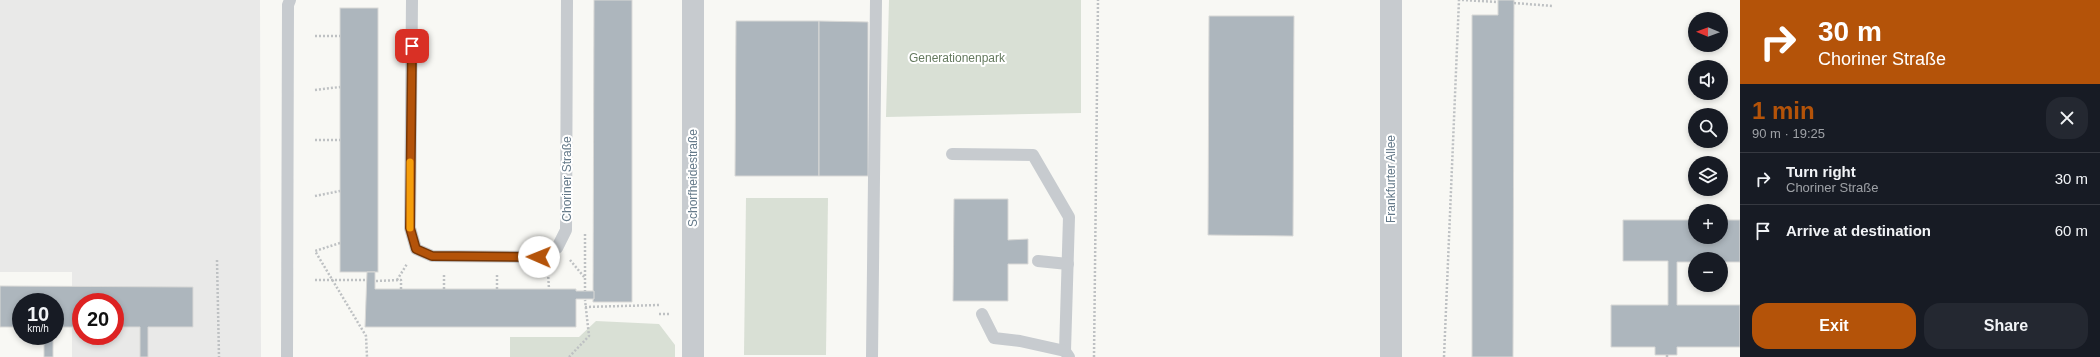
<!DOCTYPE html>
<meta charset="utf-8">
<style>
:root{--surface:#171b24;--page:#242831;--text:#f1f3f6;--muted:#9ea1a6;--line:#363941;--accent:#b45309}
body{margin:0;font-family:Arial,sans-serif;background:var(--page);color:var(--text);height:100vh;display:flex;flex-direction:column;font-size:15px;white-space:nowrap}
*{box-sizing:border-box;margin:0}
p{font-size:13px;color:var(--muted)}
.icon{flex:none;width:22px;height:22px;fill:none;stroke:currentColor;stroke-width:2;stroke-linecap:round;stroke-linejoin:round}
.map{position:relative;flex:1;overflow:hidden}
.panel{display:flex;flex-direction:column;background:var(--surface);width:360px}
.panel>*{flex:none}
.hud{background:#b45309;color:#fff;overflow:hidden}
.needle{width:26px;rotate:271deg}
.tools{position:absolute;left:1688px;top:12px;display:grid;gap:8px}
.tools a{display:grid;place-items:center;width:40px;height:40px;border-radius:50%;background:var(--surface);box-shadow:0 2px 6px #0003;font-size:20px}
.speed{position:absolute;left:12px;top:293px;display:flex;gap:8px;font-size:20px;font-weight:700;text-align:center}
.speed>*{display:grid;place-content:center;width:52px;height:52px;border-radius:50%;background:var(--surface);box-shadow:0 2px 6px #0003;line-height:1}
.speed small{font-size:10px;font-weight:400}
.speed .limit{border:6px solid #d22;background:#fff;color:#111}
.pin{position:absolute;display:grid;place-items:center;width:34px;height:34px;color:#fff;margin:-17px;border-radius:8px;box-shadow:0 2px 6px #0006}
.me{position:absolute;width:44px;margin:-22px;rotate:271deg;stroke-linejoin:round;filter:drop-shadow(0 0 3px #0008)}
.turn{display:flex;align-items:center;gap:14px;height:84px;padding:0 12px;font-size:18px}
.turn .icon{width:52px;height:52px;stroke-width:2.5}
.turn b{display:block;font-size:28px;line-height:34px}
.round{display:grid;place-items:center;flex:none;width:42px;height:42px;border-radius:16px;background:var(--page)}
.head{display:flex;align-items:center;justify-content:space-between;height:68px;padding:0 12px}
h1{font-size:24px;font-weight:700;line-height:30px;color:var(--accent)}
.button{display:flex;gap:8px;margin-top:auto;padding:8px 12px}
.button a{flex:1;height:46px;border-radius:16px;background:var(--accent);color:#fff;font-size:16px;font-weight:700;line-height:46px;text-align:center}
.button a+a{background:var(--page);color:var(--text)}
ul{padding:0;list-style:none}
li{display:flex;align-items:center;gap:12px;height:52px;padding:0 12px;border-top:1px solid var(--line)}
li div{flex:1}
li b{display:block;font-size:15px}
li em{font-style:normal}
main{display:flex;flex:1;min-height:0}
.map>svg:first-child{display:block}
.built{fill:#e9e9e8;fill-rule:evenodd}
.green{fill:#d9e0d5}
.building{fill:#adb6bd;stroke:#d9d9d7}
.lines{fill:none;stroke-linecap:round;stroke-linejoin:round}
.path{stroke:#bec1c3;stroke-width:2.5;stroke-dasharray:2 2;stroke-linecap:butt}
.lane{stroke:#c7cbcf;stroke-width:12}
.street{stroke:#c7cbcf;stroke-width:22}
.route-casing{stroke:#753606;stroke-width:10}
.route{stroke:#b45309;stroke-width:7}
.slow{stroke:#f59e0b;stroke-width:7}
.labels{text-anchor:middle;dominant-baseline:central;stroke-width:4;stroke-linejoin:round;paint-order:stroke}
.park-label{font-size:12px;fill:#657a5f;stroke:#fff}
.street-label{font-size:12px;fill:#647989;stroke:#fff}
</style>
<main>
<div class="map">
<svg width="1740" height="357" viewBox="0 0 1740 357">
<rect width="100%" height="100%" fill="#f8f8f4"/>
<!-- built -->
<path class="built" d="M0 0H260L261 357H72V272H0ZM81 302H115V336H81Z"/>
<!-- green -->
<g class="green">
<polygon points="889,0 1081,0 1081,113 886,117"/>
<polygon points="746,198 828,198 826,355 744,355"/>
<polygon points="596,321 659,324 675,345 675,357 510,357 510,337 579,337"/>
</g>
<!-- building -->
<g class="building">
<polygon points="594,0 632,0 632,302 593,302"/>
<polygon points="1498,0 1514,0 1514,3 1513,357 1472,357 1472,15 1498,15"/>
<rect x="340" y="8" width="38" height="264"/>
<polygon points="1209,16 1294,16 1293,236 1208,235"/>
<polygon points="736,21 819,21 819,176 735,176"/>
<polygon points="819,21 868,22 868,176 819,176"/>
<polygon points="954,199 1008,199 1008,240 1028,239 1028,264 1008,264 1008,301 953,301"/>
<polygon points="1623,220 1695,220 1695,237 1721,237 1721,220 1740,220 1740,262 1721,262 1721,259 1695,259 1695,262 1677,262 1677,305 1740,305 1740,347 1677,347 1677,355 1655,355 1655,347 1611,347 1611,305 1668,305 1668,261 1623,261"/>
<polygon points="367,272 375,272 375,289 576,289 576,291 594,291 594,299 576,299 576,327 365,327"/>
<polygon points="0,286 193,287 193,327 148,327 148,357 140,357 140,327 115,327 115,302 81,302 81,327 55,327 55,302 21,302 21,327 0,327"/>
<rect x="44" y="336" width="9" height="21"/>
</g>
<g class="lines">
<!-- path -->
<g class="path">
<polyline points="1462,0 1498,2"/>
<polyline points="1514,3 1553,6"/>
<polyline points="315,36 340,36"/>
<polyline points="315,90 340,87"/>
<polyline points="315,140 340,140"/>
<polyline points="315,196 340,191"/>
<polyline points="585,234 585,291"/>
<polyline points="340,243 315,251 366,336 367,357"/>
<polyline points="217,260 219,357"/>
<polyline points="570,260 585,278"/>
<polyline points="548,273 549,289"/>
<polyline points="444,275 444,289"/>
<polyline points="497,275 497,289"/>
<polyline points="315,280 367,280"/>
<polyline points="397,280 407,264"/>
<polyline points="376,281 401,280 401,289"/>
<polyline points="585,307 659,305"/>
<polyline points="659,314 671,314"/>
<polyline points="1667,355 1667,357"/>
<polyline points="569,357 589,336 585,300"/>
<polyline points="1094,357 1098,0"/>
<polyline points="1444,357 1459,0"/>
</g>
<!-- lane -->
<g class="lane">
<polyline points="412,0 410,228 416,249 432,256 539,257 557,248 566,230 567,0"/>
<polyline points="952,154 1033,155 1069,217 1065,351 1069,357"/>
<polyline points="1038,261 1068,264"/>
<polyline points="982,314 994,338 1020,341 1065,351"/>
<polyline points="287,357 288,5 290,0"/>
<polyline points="872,357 876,0"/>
</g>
<!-- street -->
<g class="street">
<polyline points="1391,0 1391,357"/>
<polyline points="693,357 693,0"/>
</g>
</g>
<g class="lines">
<!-- route casing -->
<g class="route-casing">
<polyline id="route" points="412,46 410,228 416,249 432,256 539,257"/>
</g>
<!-- route -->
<use href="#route" class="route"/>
<!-- slow -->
<polyline class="slow" points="410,228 410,162"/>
</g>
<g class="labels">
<!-- park labels -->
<g class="park-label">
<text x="957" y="58">Generationenpark</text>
</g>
<!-- street labels -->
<g class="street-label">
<text transform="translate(693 178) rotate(-90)">Schorfheidestraße</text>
<text transform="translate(567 179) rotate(-90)">Choriner Straße</text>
<text transform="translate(1391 179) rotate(-90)">Frankfurter Allee</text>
</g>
</g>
</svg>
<div class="tools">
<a><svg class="needle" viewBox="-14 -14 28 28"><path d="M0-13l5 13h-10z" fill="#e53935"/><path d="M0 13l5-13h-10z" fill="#9ea1a6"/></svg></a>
<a><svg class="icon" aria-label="sound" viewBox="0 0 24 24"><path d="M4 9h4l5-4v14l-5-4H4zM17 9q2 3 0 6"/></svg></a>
<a><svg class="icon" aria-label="search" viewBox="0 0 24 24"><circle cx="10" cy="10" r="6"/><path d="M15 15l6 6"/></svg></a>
<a><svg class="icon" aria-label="layers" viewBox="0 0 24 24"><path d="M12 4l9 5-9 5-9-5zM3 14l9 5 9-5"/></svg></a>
<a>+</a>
<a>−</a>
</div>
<div class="speed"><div>10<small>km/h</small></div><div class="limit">20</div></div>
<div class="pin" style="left:412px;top:46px;background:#d93025"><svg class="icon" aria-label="arrive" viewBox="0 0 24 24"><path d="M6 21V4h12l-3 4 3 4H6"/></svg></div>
<svg class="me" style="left:539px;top:257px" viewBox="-20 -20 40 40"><circle r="19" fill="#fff"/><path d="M0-13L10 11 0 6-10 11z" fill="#b45309"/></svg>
</div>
<section class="panel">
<div class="hud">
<div class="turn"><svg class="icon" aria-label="right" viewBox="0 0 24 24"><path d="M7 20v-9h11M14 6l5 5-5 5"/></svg><div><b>30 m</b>Choriner Straße</div></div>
</div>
<div class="head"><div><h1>1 min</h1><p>90 m · 19:25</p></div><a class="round"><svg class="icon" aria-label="close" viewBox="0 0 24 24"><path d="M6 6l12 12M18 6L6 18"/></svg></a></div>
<ul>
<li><svg class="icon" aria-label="right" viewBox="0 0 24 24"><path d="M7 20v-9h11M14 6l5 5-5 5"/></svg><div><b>Turn right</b><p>Choriner Straße</p></div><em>30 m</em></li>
<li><svg class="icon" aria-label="arrive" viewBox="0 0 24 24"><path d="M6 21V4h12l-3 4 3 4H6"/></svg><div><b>Arrive at destination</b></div><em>60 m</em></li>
</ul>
<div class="button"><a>Exit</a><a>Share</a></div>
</section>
</main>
